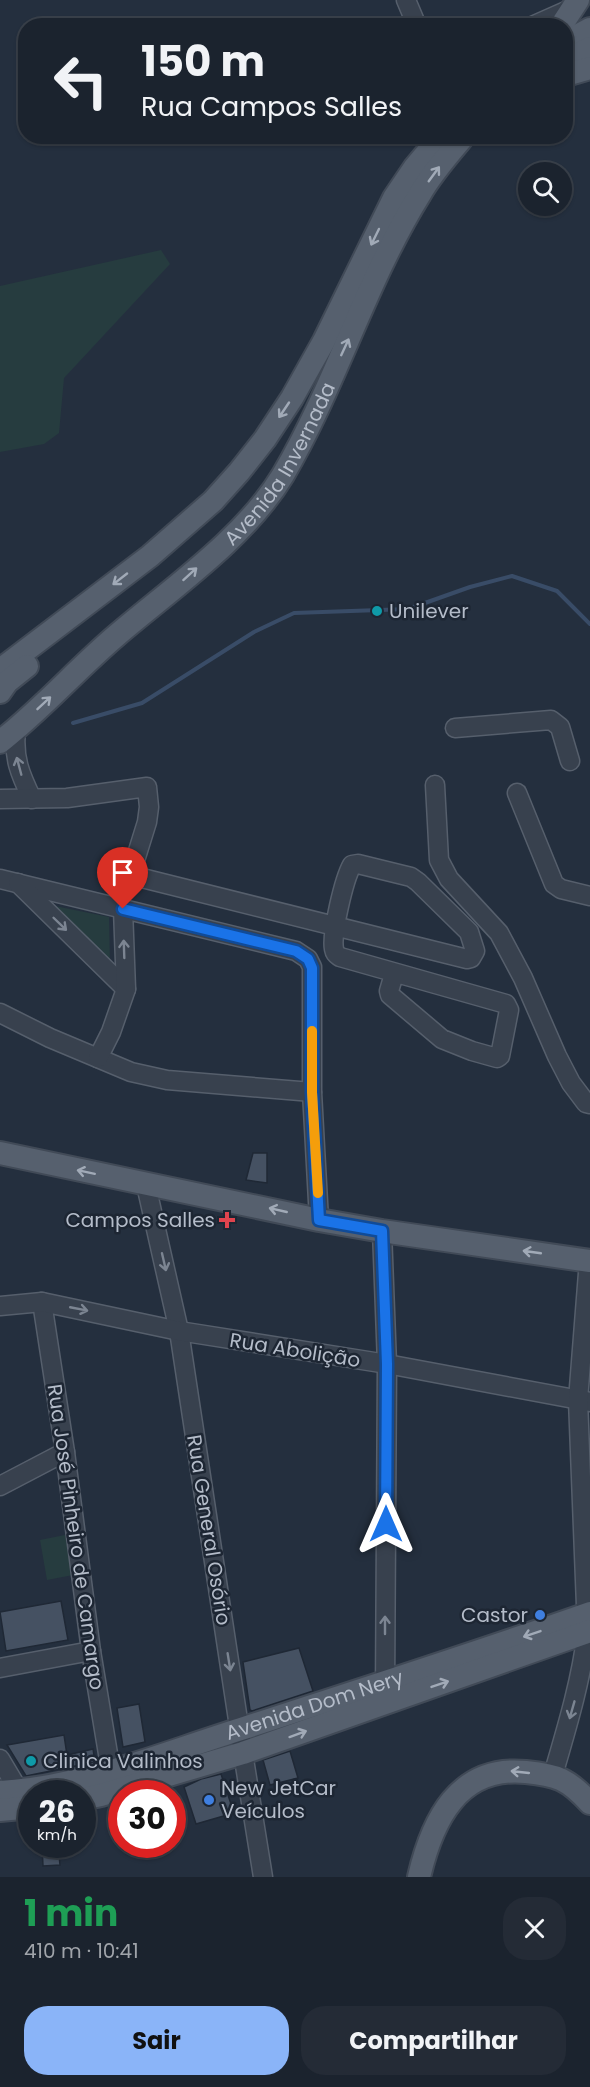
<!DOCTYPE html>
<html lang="pt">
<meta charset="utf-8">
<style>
:root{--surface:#1b232e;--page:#242b36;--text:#f1f3f6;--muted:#a0a4aa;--line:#39404a;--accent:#8ab4f8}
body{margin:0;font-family:Poppins,sans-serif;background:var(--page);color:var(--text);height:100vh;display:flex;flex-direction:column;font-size:22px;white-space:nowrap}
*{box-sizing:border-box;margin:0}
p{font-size:20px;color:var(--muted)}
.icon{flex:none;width:33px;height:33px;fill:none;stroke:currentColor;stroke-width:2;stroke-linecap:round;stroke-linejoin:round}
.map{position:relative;height:1877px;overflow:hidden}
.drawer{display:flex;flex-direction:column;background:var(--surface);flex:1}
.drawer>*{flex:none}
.guide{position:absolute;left:18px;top:18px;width:555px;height:126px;border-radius:24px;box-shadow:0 2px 4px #0004,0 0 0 2px var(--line);background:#1b232e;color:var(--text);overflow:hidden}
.tools{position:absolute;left:518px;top:162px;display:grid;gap:12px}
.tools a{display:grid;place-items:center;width:54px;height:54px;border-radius:50%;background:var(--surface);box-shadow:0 2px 4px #0004,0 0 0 2px var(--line);font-size:30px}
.speed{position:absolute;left:18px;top:1780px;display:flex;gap:12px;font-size:30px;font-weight:700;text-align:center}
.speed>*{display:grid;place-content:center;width:78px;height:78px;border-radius:50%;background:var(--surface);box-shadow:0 2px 4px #0004,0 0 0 2px var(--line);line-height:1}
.speed small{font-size:15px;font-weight:400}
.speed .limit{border:9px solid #d22;background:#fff;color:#111}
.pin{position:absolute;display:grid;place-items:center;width:51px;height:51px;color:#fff;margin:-62px -26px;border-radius:50% 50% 50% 0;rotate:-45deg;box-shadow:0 0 6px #0007}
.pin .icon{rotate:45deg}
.me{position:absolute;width:66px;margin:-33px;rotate:0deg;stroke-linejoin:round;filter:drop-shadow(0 0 4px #0008)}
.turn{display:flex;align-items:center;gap:21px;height:126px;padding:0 24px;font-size:27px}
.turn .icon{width:78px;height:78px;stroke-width:2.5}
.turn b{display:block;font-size:42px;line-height:51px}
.round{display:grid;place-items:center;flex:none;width:63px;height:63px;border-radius:24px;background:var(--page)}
.headline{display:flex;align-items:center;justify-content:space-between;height:102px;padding:0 24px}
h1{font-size:36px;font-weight:700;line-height:45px;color:#1e9e55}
.button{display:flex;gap:12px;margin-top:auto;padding:12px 24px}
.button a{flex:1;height:69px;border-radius:24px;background:var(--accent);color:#111;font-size:24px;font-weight:700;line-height:69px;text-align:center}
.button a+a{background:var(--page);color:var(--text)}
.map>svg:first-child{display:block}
.green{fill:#263c3f}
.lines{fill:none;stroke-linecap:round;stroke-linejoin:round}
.stream{stroke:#394c67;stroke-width:4}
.building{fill:#455162;stroke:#1f2835;stroke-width:1.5}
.minor-casing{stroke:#565f6c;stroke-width:21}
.major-casing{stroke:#414a57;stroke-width:26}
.minor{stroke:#38414e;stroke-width:18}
.major{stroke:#56606e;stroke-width:22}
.oneway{stroke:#a1aab7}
.oneway2{stroke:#7c8592}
.route-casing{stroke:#114b97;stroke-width:15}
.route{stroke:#1a73e8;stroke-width:10}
.slow{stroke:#f59e0b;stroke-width:10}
.culture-dot{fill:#0f9aa8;stroke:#1d2633;stroke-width:2}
.health-dot{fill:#e0444e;stroke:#1d2633;stroke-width:2}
.shop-dot{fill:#3f7fe0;stroke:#1d2633;stroke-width:2}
.labels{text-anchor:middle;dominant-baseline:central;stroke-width:5;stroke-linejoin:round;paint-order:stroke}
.street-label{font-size:20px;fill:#b4bcc9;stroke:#1d2633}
.poi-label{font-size:20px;fill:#b4bcc9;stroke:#1d2633;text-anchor:start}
</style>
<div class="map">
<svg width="590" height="1877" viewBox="0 0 590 1877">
<rect width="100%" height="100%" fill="#242f3e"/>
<!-- green -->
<g class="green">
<polygon points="161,250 170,264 64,378 59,433 44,444 0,452 0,286"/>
<polygon points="55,906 109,917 110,965"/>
<polygon points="65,1535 73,1575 47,1580 40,1540"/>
</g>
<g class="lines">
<!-- stream -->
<polyline class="stream" points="73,723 142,703 254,632 294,613 408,609 470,587 512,576 557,591 590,624"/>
</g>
<!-- building -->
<g class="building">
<polygon points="253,1153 267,1153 267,1183 246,1180"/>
<polygon points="61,1601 68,1640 6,1651 0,1612"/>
<polygon points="299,1648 313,1691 252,1711 250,1710 243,1662"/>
<polygon points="139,1704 145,1742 123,1747 117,1708"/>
<polygon points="64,1735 67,1755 93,1749 95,1762 26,1776 7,1745"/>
<polygon points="290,1751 298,1778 270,1785 263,1760"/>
<polygon points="221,1774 234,1813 196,1824 184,1787 201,1779"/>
<polygon points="42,1845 58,1845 60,1865 43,1866"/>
</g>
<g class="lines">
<!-- minor casing -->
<g class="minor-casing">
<g id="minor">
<polyline points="406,0 417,26"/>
<polyline points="532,26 575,7"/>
<polyline points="455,728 551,720 560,727 570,761"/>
<path d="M16 730C13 758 20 774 32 799"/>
<polyline points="435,785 439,860 449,879 499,933 523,978 557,1056 571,1083 586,1103 590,1104"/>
<polyline points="517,793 554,884 561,889 590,896"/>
<path d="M0 799 67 798 147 787 149 807 147 822 133 867 136 873 142 878 467 959 471 958 475 951 469 932 418 882 411 877 358 864 352 865C344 879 331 934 334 949 335 954 336 954 340 957L506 1004 509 1010 500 1056 497 1058 472 1051 442 1039 390 995 389 991 394 974"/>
<polyline points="0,879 296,951 308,959 312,967 312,1092 319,1220"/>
<polyline points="18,883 126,989"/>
<polyline points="0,1013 50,1038 131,1072 167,1080 312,1092"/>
<polyline points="98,1058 111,1032 126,989 123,909"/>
<polyline points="146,1185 179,1331 243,1753 263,1877"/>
<polyline points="382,1231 387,1364 385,1694"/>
<polyline points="42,1302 65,1452 91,1651 111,1772"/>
<polyline points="0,1306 42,1302 179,1331 387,1364 590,1402"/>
<polyline points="0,1486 65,1452"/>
<polyline points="0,1668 91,1651"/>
<polyline points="0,1759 19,1791"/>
<path d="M553 1775C567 1727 581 1681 587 1632L578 1400 589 1260"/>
</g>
</g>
<!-- major casing -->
<g class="major-casing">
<g id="major">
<polyline points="561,26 578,0"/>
<polyline points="566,42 590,29"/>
<polyline points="566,61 590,48"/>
<polyline points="566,75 590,68"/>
<polyline points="0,670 150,556 213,501 239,472 265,439 292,398 324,341 394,198 415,167 441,136"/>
<polyline points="0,692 7,682 27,666"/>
<path id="s1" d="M0 742C42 709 77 669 117 635 172 588 245 538 283 475 336 385 365 282 420 194 432 173 448 155 464 136"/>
<polyline points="0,1153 319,1220 382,1231 590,1261"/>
<path id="s2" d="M0 1792C84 1787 161 1754 241 1729 357 1691 474 1654 590 1613"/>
<polyline points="82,1799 101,1795 243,1753 590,1631"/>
<polyline points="0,1810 32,1807"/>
<path d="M419 1877C432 1821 458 1765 526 1772 557 1775 568 1779 590 1803"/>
</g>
</g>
<!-- minor -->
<use href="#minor" class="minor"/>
<!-- major -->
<use href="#major" class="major"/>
</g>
<!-- one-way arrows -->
<defs><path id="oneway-shaft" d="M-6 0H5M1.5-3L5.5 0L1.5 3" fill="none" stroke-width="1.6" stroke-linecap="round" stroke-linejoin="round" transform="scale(1.5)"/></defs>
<g class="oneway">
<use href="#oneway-shaft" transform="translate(434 174) rotate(-54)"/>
<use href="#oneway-shaft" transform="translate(375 237) rotate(116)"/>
<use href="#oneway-shaft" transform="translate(345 347) rotate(-65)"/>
<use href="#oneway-shaft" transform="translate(284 410) rotate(124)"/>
<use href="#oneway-shaft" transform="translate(190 574) rotate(-42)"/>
<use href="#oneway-shaft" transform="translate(120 579) rotate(142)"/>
<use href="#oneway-shaft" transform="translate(44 703) rotate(-43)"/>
<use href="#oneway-shaft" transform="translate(86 1172) rotate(-168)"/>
<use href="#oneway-shaft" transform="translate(278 1210) rotate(-167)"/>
<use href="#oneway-shaft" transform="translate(532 1252) rotate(-172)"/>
<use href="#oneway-shaft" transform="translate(532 1634) rotate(161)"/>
<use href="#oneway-shaft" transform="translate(440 1684) rotate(-19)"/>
<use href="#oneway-shaft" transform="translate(298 1734) rotate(-20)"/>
<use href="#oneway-shaft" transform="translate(520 1772) rotate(-174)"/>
</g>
<g class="oneway2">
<use href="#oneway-shaft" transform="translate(19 766) rotate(-105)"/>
<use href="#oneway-shaft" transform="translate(60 924) rotate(44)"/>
<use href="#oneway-shaft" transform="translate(124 949) rotate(-92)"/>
<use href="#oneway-shaft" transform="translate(164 1262) rotate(77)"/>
<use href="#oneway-shaft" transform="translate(79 1309) rotate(11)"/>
<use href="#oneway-shaft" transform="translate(385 1625) rotate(-90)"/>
<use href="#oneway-shaft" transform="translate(229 1662) rotate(81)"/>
<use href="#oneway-shaft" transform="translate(572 1710) rotate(106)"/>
</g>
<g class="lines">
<!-- route casing -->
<g class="route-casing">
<polyline id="route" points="123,909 296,951 308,959 312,968 312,1092 319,1220 382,1231 387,1364 386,1524"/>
</g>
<!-- route -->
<use href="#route" class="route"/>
<!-- slow -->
<polyline class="slow" points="312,1031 312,1092 318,1193"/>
</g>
<!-- markers -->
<g class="culture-dot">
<circle cx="377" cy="611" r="6"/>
<circle cx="31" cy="1761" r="6"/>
</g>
<path class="health-dot" d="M224 1211h6v6h6v6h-6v6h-6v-6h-6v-6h6z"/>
<g class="shop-dot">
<circle cx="540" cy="1615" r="6"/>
<circle cx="209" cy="1800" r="6"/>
</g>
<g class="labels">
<!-- street labels -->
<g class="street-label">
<text stroke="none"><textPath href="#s1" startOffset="398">Avenida Invernada</textPath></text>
<text transform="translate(295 1350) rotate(9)">Rua Abolição</text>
<text transform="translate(209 1530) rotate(81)">Rua General Osório</text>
<text transform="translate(76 1537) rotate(82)">Rua José Pinheiro de Camargo</text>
<text stroke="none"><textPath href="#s2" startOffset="327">Avenida Dom Nery</textPath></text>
</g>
<!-- poi labels -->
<g class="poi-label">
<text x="389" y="611">Unilever</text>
<text x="215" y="1220" text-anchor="end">Campos Salles</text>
<text x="528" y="1615" text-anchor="end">Castor</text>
<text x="43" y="1761">Clinica Valinhos</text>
<text x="221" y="1788">New JetCar<tspan x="221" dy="23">Veículos</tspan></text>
</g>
</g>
</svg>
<div class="tools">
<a><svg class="icon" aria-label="search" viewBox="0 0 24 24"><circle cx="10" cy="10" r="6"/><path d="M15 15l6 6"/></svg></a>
</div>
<div class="speed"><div>26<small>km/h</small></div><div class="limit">30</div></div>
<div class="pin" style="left:123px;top:909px;background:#d93025"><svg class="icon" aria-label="arrive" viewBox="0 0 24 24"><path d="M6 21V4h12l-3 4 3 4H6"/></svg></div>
<svg class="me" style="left:386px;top:1524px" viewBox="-20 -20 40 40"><path d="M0-17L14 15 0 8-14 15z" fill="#1a73e8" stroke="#fff" stroke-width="4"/></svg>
<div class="guide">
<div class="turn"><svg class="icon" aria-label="left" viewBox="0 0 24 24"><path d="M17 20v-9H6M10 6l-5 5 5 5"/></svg><div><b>150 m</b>Rua Campos Salles</div></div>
</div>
</div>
<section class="drawer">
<div class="headline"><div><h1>1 min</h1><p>410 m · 10:41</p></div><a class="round"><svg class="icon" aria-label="close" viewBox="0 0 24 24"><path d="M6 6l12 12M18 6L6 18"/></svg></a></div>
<div class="button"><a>Sair</a><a>Compartilhar</a></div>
</section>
